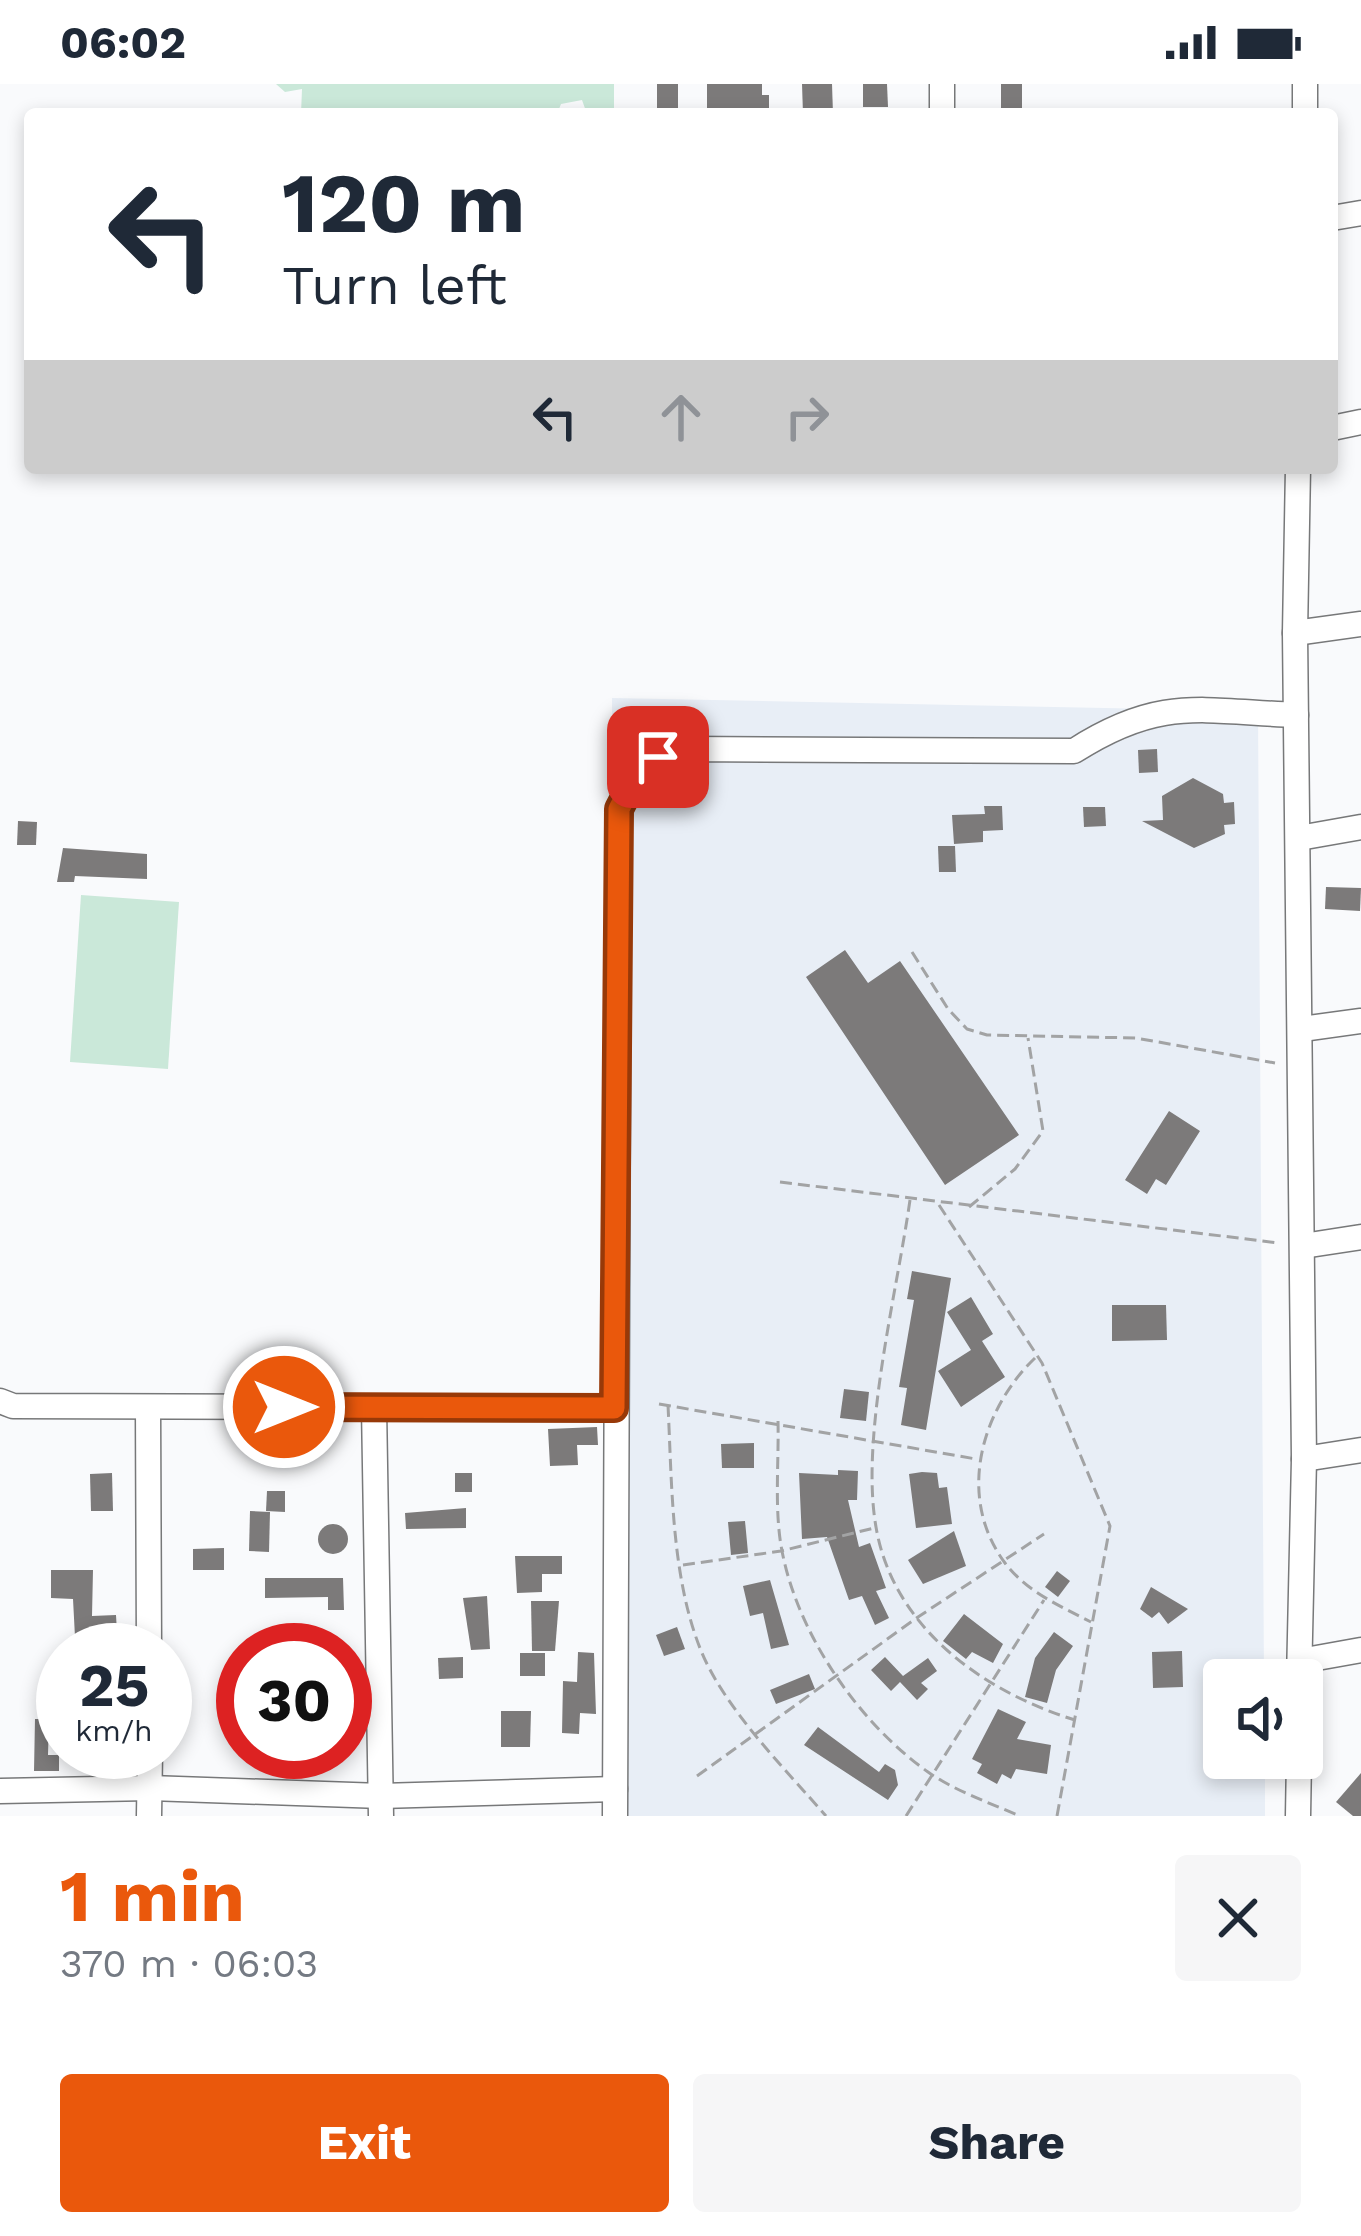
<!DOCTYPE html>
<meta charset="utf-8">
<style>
:root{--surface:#fff;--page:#f6f6f7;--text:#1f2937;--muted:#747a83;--accent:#ea580c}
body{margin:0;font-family:"Work Sans",sans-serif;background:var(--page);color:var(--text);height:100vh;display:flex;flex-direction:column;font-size:45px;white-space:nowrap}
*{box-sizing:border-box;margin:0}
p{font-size:39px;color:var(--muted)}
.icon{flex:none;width:66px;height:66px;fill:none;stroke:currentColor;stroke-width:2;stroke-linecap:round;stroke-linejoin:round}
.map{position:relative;height:1732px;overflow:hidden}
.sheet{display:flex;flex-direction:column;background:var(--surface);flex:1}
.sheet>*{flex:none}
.guide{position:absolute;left:24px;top:24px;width:1314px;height:366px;border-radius:12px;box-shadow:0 6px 18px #0003;background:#fff;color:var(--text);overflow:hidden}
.buttons{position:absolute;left:1203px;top:1575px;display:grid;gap:24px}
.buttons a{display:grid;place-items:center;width:120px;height:120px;border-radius:12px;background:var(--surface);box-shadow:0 6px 18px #0003;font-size:60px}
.speed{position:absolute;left:36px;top:1539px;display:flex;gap:24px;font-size:60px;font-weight:700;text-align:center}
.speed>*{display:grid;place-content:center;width:156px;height:156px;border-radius:50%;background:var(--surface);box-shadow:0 6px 18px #0003;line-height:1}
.speed small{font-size:30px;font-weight:400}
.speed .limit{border:18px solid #d22;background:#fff;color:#111}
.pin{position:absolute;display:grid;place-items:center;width:102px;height:102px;color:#fff;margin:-51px;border-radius:24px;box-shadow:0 6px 18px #0006}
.me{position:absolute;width:132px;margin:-66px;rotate:90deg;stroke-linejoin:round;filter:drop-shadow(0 0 9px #0008)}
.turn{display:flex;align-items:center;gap:42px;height:252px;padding:0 60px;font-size:54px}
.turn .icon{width:156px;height:156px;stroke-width:2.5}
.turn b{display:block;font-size:84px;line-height:102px}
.lanes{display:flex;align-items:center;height:114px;padding:0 60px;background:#0003;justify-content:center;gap:60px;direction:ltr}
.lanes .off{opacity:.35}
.round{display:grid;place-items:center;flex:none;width:126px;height:126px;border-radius:12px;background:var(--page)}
.head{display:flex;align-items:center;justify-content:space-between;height:204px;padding:0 60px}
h1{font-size:72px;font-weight:700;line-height:90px;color:var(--accent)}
.button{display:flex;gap:24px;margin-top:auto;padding:24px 60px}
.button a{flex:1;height:138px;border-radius:12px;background:var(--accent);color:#fff;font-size:48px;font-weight:700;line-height:138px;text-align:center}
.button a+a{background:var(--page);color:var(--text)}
.status{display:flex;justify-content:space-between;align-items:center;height:84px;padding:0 60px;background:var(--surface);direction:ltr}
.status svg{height:33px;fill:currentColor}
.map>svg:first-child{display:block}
.built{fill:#e8eef6}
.green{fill:#cae8d9}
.building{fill:#7c7a7a}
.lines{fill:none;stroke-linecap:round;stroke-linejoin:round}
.minor-casing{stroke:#777879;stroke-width:27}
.path{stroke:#a2a3a4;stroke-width:3;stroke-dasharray:12 6;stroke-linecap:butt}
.minor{stroke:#fff;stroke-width:24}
.route-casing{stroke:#983908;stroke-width:30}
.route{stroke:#ea580c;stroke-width:21}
</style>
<div class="status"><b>06:02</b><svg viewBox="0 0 49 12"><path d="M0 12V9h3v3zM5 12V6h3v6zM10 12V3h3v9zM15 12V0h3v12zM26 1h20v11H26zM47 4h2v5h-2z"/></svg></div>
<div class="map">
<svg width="1361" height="1732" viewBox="0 0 1361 1732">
<rect width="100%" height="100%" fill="#f9fafc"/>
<!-- built -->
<polygon class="built" points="612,614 1258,627 1264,1596 1224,1596 1224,1674 1265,1674 1265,1732 615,1732"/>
<!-- green -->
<g class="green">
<polygon points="276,0 614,0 614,30 587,30 582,16 561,20 557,30 301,30 302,5 285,8"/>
<polygon points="81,811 179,818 168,985 70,978"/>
</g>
<!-- building -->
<g class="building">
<rect x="657" y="0" width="21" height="30"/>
<polygon points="707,0 762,0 762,11 769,11 769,30 707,30"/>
<polygon points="802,0 832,0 833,30 803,30"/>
<polygon points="863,0 887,0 888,23 863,23"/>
<rect x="1001" y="0" width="21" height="30"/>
<polygon points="1157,665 1158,688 1139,689 1138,666"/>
<polygon points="1193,694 1223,710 1224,719 1234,718 1235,740 1224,741 1225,750 1194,764 1142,737 1163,736 1162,712"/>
<polygon points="984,722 1002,722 1003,746 983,747 983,758 954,760 952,731 985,730"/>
<polygon points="1083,723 1105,723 1106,742 1084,743"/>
<polygon points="18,737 37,738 36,761 17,761"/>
<polygon points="938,762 955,762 956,788 939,788"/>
<polygon points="63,764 147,770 147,795 75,792 74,798 57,798"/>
<polygon points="1326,803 1361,804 1360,827 1325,825"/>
<polygon points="845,866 868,899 900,877 1019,1051 945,1101 806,893"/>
<polygon points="1169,1027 1200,1047 1166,1101 1156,1095 1147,1110 1125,1096"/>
<polygon points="912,1187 951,1194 926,1346 901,1341 907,1304 899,1303 914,1216 907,1215"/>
<polygon points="971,1213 993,1250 982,1257 1005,1293 961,1323 938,1287 971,1266 947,1228"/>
<polygon points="1112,1221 1166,1221 1167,1256 1112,1257"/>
<polygon points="844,1305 869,1308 866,1337 840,1334"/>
<polygon points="597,1343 598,1361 577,1361 578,1381 550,1382 548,1345"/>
<polygon points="754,1359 754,1384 722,1384 721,1360"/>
<polygon points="838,1386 858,1387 857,1416 848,1416 859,1463 870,1459 886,1504 876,1507 889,1534 875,1541 862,1512 849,1516 827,1453 802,1455 799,1389 838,1391"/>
<polygon points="922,1388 937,1389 939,1404 947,1403 952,1440 916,1444 909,1390"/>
<polygon points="112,1389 113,1427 91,1427 90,1390"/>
<rect x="455" y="1389" width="17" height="19"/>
<polygon points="267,1407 285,1407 285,1428 266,1427"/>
<polygon points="466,1424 466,1444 406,1445 405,1429"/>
<polygon points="250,1427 270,1428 269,1468 249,1467"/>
<polygon points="745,1437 748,1469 731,1471 728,1438"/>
<circle cx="333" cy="1455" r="15"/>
<polygon points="954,1447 966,1482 923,1500 908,1476"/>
<polygon points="224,1464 224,1486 193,1486 193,1465"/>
<polygon points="515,1472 562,1472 562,1490 542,1490 542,1508 517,1509"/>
<polygon points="51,1486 93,1486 92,1532 116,1531 118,1566 84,1566 83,1552 75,1553 73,1515 51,1514"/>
<polygon points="1057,1487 1070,1497 1058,1513 1045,1503"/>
<polygon points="265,1494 343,1494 344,1526 328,1526 328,1513 265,1514"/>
<polygon points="770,1496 789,1561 771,1565 763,1529 750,1532 743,1502"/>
<polygon points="1151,1503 1188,1525 1168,1540 1159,1528 1152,1534 1140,1525"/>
<polygon points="487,1512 490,1565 471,1566 463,1514"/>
<polygon points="531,1517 559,1517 555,1567 532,1567"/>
<polygon points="964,1530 1003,1560 993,1579 972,1568 966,1575 943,1557"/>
<polygon points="677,1543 685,1565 664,1572 656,1551"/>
<polygon points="1054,1548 1073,1562 1056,1586 1047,1619 1025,1613 1035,1574"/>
<polygon points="1182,1567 1183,1603 1153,1604 1152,1568"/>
<polygon points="578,1568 594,1569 596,1630 580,1629 579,1650 562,1649 563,1597 577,1598"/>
<rect x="520" y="1569" width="25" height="23"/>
<polygon points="463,1573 463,1594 439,1595 438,1574"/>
<polygon points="885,1573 903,1592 928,1574 937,1587 921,1599 928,1605 917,1616 900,1598 891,1607 871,1586"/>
<polygon points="809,1590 815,1605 776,1620 770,1606"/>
<polygon points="998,1625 1026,1638 1017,1655 1051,1661 1047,1690 1016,1685 1011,1695 1002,1690 997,1700 977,1689 982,1680 972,1675"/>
<polygon points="501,1627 531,1627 530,1663 501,1663"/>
<polygon points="35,1635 49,1635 48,1671 59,1671 59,1687 34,1687"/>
<polygon points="818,1643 879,1688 885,1680 895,1686 898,1701 888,1716 804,1661"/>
<polygon points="1361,1689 1361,1732 1353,1732 1336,1718"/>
</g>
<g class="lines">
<!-- minor casing -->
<g class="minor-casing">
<g id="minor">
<polyline points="942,30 942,0"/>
<polyline points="1305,30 1305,0"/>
<polyline points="1332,134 1361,129"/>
<polyline points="1332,344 1361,338"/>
<polyline points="1298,384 1295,549 1304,1375 1299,1596"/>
<polyline points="1295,549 1361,540"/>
<polyline points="1299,754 1361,743"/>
<polyline points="1302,945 1361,937"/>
<polyline points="1303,1162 1361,1153"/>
<polyline points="0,1317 13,1322 614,1324"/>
<polyline points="148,1323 149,1566"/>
<polyline points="374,1323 381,1732"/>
<polyline points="1304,1375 1361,1366"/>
<polyline points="1300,1577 1361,1566"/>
<polyline points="0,1707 150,1704 381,1712 615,1705"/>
<polyline points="149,1732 150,1668"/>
<path d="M615 1732 619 725C635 693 650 675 685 665L1074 667C1160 612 1200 627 1296 631"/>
<polyline points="1298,1732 1299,1674"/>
</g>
</g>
<!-- path -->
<g class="path">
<polyline points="912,868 948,925 967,945 987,951 1136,954 1275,979"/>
<polyline points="780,1098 1279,1159"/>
<path d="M910 1116C897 1208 860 1353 876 1443 893 1544 984 1608 1075 1636"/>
<polyline points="939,1121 1042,1279 1110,1442 1057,1732"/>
<polyline points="969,1123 1015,1085 1043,1047 1028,954"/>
<path d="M1035 1274C981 1326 956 1413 1005 1479 1027 1508 1060 1522 1091 1538"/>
<polyline points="659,1320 976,1375"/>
<path d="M668 1321C672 1400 671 1495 702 1569 726 1626 786 1686 826 1732"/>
<path d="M778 1337C779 1379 774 1426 782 1467 798 1551 859 1639 928 1688 955 1707 990 1719 1020 1732"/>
<polyline points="683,1481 781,1467 874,1444"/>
<polyline points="697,1692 918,1533 1044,1450"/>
<polyline points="906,1732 1044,1516"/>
</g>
<!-- minor -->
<use href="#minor" class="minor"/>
</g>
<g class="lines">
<!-- route casing -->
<g class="route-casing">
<polyline id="route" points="284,1323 614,1324 619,725 633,698 658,673"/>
</g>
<!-- route -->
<use href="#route" class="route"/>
</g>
</svg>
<div class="buttons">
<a><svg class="icon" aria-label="sound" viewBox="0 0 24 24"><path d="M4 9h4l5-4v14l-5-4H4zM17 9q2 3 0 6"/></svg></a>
</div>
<div class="speed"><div>25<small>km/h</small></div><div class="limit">30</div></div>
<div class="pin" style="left:658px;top:673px;background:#d93025"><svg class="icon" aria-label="arrive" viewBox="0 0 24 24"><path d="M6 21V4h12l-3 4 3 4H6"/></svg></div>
<svg class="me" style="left:284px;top:1323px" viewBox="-20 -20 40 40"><circle r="17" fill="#ea580c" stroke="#fff" stroke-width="3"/><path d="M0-11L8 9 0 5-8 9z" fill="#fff"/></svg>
<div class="guide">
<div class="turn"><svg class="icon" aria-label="left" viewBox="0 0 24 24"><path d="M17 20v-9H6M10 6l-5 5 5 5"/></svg><div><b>120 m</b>Turn left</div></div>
<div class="lanes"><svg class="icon" aria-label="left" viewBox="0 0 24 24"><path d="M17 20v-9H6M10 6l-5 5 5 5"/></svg><svg class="icon off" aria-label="ahead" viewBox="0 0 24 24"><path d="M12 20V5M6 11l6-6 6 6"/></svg><svg class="icon off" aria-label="right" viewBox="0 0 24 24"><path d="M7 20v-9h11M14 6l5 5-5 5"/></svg></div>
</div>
</div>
<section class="sheet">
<div class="head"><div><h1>1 min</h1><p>370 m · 06:03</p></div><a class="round"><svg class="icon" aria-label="close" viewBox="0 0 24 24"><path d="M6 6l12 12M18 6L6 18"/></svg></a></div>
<div class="button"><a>Exit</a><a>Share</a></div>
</section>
